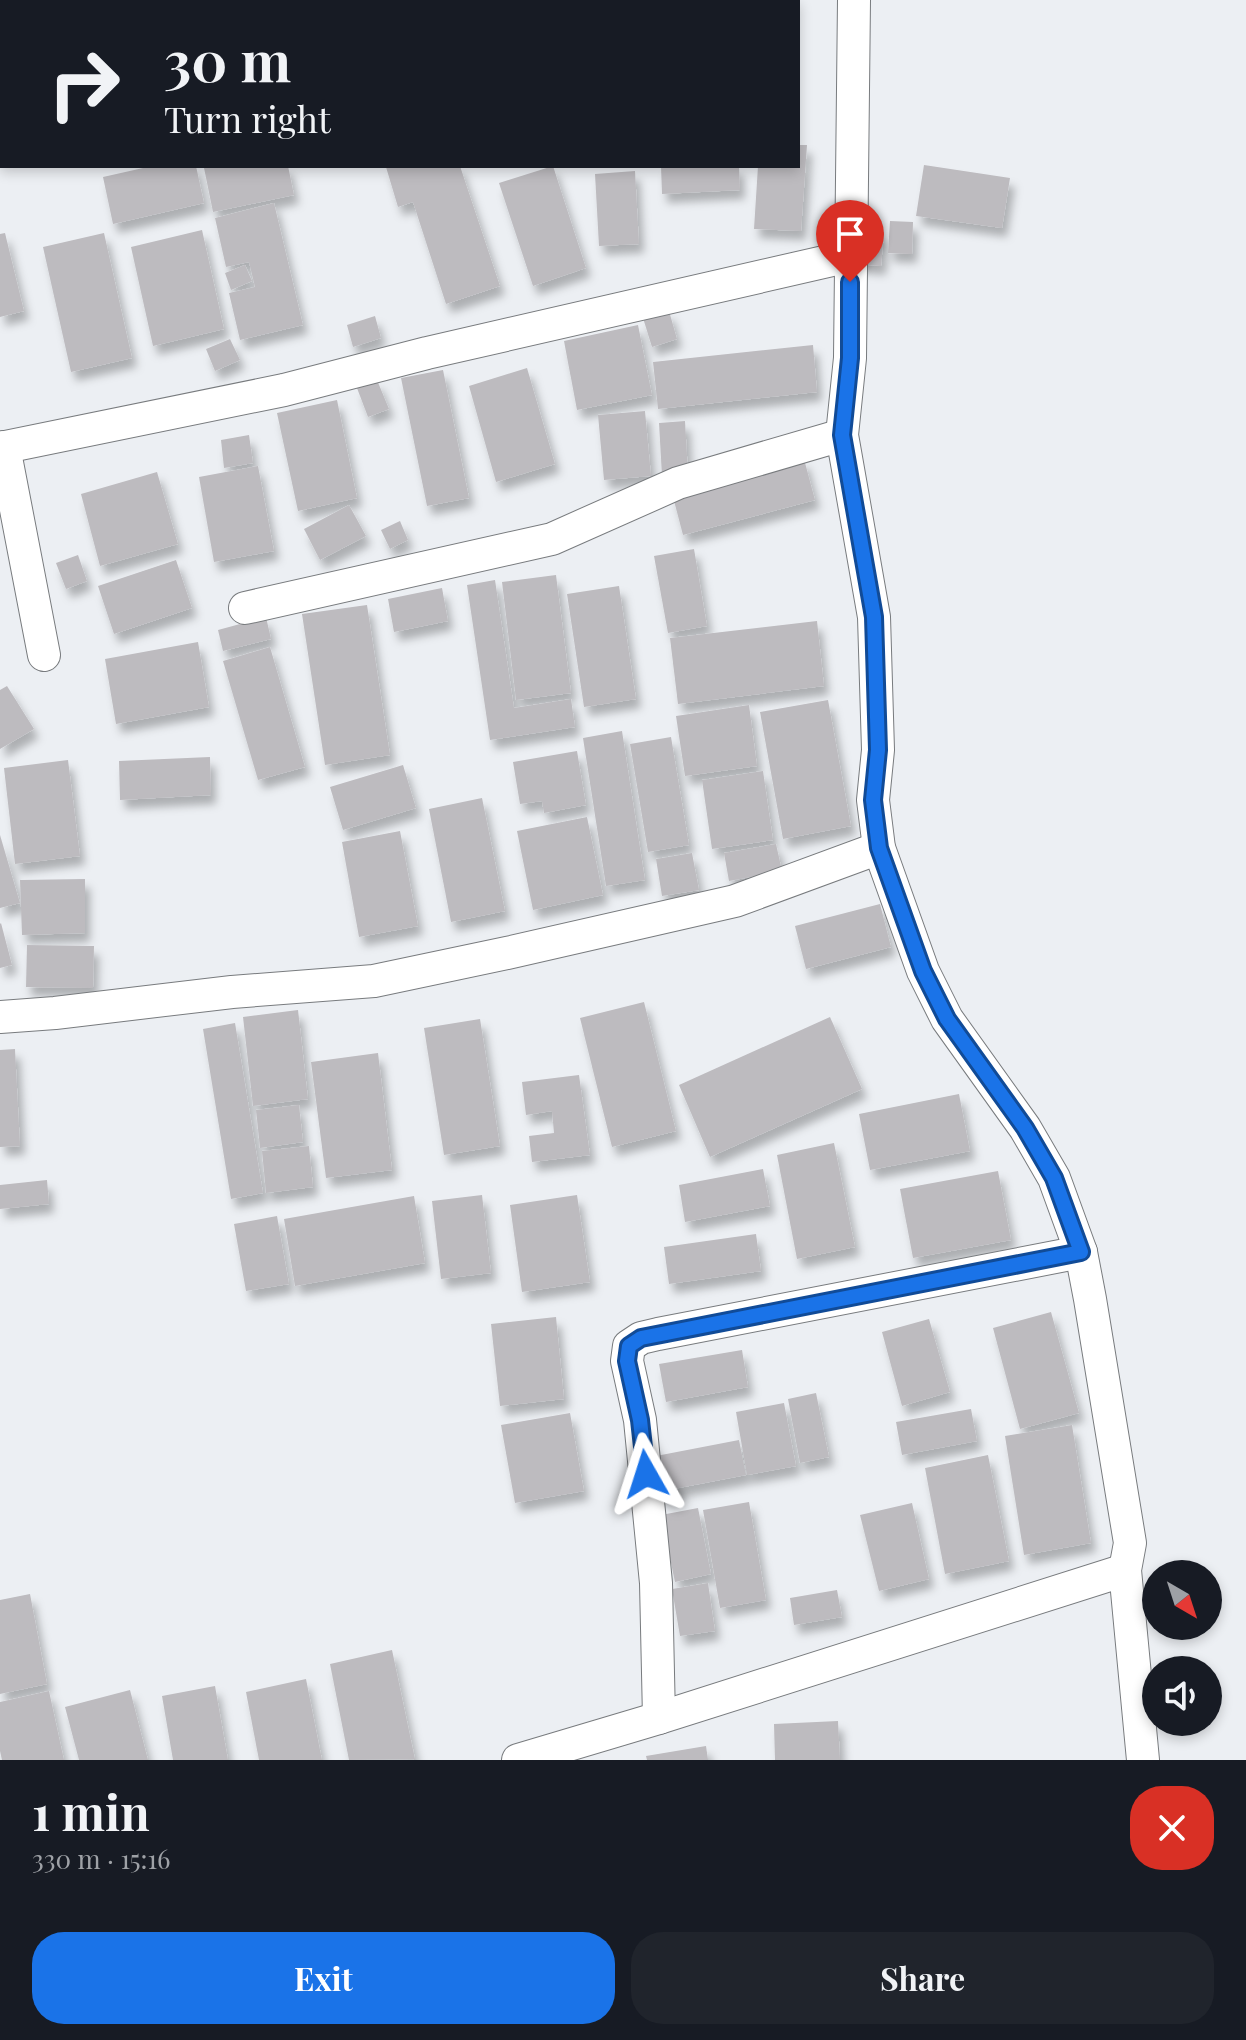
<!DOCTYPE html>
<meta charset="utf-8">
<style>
:root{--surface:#171b24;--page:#20242c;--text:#f1f3f6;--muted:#9ea1a6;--accent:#1a73e8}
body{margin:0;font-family:"Playfair Display",serif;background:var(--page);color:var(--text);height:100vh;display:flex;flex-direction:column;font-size:30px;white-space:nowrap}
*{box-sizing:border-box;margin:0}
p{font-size:26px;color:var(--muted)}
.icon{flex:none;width:44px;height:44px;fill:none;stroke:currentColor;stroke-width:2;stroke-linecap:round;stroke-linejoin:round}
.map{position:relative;height:1760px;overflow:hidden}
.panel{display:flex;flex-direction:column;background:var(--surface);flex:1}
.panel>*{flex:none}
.hud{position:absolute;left:0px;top:0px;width:800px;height:168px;box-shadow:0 4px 12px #0003;background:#171b24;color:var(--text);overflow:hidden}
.needle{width:52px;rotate:141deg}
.tools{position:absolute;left:1142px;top:1560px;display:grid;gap:16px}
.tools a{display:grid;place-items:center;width:80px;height:80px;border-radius:50%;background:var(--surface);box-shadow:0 4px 12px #0003;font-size:40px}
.pin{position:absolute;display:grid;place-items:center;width:68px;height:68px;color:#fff;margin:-82px -34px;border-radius:50% 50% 50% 0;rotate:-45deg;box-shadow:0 0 8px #0007}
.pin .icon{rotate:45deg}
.me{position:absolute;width:88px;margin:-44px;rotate:354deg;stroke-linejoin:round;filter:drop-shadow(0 0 6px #0008)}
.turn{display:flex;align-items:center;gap:28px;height:168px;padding:0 32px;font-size:36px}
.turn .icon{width:104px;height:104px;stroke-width:2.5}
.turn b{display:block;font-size:56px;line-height:68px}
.round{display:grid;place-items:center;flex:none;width:84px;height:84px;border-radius:32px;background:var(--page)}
.head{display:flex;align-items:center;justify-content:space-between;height:136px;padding:0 32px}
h1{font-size:48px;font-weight:700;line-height:60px}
.primary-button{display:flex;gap:16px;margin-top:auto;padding:16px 32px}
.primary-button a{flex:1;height:92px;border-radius:32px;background:var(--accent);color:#fff;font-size:32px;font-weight:700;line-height:92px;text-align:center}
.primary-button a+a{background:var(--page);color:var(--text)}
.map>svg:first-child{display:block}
.building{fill:#bdbbbf;filter:url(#shadow)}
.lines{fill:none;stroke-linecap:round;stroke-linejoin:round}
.street-casing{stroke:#787b7e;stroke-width:34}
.street{stroke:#fff;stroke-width:32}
.route-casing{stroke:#114b97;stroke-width:20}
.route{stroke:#1a73e8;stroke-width:14}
</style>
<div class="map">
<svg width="1246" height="1760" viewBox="0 0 1246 1760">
<defs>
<filter id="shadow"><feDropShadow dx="5" dy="9" stdDeviation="4" flood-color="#0004"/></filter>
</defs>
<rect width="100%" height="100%" fill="#eceff3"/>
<!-- building -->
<g class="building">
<polygon points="798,145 807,145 801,231 754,229 758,166 798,166"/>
<polygon points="924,165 1010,178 1002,228 916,216"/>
<polygon points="152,166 196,166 204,203 113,224 103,177"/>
<polygon points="212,166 288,166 294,195 213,212 204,168"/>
<polygon points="390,166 460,166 500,286 446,304 413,202 398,207 386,167"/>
<polygon points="553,166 586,268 533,286 499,183"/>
<polygon points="661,166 739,166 740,190 662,194"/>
<polygon points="635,171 639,244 599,246 595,174"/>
<polygon points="274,203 303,325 240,340 229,293 255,287 249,262 226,267 215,218"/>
<polygon points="890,221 913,222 912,254 888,253"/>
<polygon points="202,230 224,329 153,346 131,247"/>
<polygon points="859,230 884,232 881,266 856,264"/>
<polygon points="5,233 24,311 0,317 0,234"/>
<polygon points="104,233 132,358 71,372 43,247"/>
<polygon points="245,265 252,281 231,290 225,273"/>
<polygon points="669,311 677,339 652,347 643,318"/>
<polygon points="375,316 381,338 353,347 347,325"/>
<polygon points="638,325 652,395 577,410 564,341"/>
<polygon points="230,339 240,360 215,371 206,349"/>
<polygon points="813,345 817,392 658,409 653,362"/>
<polygon points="527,368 555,464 496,482 469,386"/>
<polygon points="443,370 469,498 427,506 401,378"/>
<polygon points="377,380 389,409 368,417 357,388"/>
<polygon points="337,400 357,498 298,511 277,413"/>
<polygon points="645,411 651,476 604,480 598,415"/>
<polygon points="685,421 688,474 662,476 659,423"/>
<polygon points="249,435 253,463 224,468 221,440"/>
<polygon points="804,459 815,500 683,535 672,493"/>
<polygon points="258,466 274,551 214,562 199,477"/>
<polygon points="157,472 178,544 100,566 81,494"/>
<polygon points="349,505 366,536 320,560 304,529"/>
<polygon points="400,521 408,540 390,549 381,530"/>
<polygon points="694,549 707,626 668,633 654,556"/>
<polygon points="78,555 87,581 66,589 56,563"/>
<polygon points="176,560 192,608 114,634 98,586"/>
<polygon points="556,575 571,693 516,700 502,582"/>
<polygon points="495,580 514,708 571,699 575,727 490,740 467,585"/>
<polygon points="619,586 636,699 584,707 567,594"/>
<polygon points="442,588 448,621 394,632 388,599"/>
<polygon points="367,605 390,755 325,765 302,614"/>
<polygon points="266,617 271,639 223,651 218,630"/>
<polygon points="817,621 824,686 678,704 670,638"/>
<polygon points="198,642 209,707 116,724 105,659"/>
<polygon points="270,647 305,767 258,780 223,661"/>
<polygon points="7,686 34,729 0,749 0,690"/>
<polygon points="828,700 851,826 783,839 760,712"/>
<polygon points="749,705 757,766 685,776 676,716"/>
<polygon points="622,731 645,880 606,886 583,738"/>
<polygon points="671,737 689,845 648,852 630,744"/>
<polygon points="577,751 586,805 544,813 542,801 520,804 513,762"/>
<polygon points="210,757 211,795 120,800 119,761"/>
<polygon points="68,760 80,856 15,864 4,768"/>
<polygon points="403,765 416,808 343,830 330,787"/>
<polygon points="763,771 773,840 712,849 702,780"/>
<polygon points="482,798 505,911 451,922 429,809"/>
<polygon points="587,817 603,895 533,910 517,831"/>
<polygon points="400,831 418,926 359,937 342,842"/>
<polygon points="0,835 20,903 0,908"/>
<polygon points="776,844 782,871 729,881 724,853"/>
<polygon points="692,853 699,890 662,896 656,859"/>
<polygon points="85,879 85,933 22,935 20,880"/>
<polygon points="880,904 891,947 806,969 795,926"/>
<polygon points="1,923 12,965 0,968 0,924"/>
<polygon points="27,945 94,946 93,988 26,987"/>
<polygon points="644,1002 676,1131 612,1147 580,1018"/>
<polygon points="298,1010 308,1099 253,1106 243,1017"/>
<polygon points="830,1017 862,1089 710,1157 679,1085"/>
<polygon points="480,1019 500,1146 444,1155 424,1028"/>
<polygon points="235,1023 263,1193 231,1199 203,1029"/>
<polygon points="15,1049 20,1146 0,1147 0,1050"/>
<polygon points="378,1053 392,1170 326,1178 311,1062"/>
<polygon points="579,1075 590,1155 532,1162 529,1136 554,1133 552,1111 526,1115 522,1082"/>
<polygon points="959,1094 970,1151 870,1170 859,1114"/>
<polygon points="299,1105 303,1142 260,1148 256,1110"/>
<polygon points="834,1143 855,1247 797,1259 777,1155"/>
<polygon points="309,1146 313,1187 266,1193 262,1151"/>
<polygon points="763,1169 770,1206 685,1222 679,1185"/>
<polygon points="998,1171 1011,1240 913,1258 900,1189"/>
<polygon points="47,1180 49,1204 0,1209 0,1185"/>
<polygon points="482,1195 491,1273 441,1279 432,1201"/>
<polygon points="577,1195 590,1282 522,1292 510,1205"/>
<polygon points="414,1196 425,1263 295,1286 284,1219"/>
<polygon points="277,1216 289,1284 246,1291 234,1224"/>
<polygon points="756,1234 761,1271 669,1284 664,1247"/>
<polygon points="1051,1312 1079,1413 1020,1429 993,1328"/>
<polygon points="556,1317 564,1399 500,1406 491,1324"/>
<polygon points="929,1319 950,1392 902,1406 882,1332"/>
<polygon points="742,1350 748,1387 666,1402 659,1364"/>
<polygon points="816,1393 829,1457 800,1463 788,1399"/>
<polygon points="784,1403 796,1466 747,1475 736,1412"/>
<polygon points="971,1409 977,1441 902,1455 896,1422"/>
<polygon points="570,1413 584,1491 515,1503 501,1425"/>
<polygon points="1072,1425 1091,1543 1024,1555 1005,1436"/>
<polygon points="739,1440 746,1475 663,1491 656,1456"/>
<polygon points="988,1455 1009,1561 945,1574 925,1468"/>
<polygon points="749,1502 766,1600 720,1608 703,1510"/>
<polygon points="912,1503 929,1579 879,1591 860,1515"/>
<polygon points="698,1508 711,1574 675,1582 661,1515"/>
<polygon points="708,1583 715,1631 680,1636 672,1589"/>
<polygon points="837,1590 842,1617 794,1625 790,1598"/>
<polygon points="30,1594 47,1684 0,1694 0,1600"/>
<polygon points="392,1650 415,1759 349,1760 330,1664"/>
<polygon points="306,1679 322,1760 259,1760 246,1692"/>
<polygon points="215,1686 228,1760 173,1760 162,1696"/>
<polygon points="130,1690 148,1760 79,1760 65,1707"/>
<polygon points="49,1691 64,1760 2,1760 0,1751 0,1702"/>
<polygon points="838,1721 840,1760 775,1760 774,1724"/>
<polygon points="706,1746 708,1760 647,1760 646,1756"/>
</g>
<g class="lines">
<!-- street casing -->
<g class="street-casing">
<g id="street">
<polyline points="854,0 850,358 842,435 874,617 878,750 873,800 879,848 923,971 947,1019 1025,1128 1054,1178 1081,1252 1090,1299 1130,1543 1125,1570 1143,1760"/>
<polyline points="4,447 44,655"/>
<polyline points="0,448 284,390 427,353 850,256"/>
<polyline points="245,608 552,539 678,483 842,435"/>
<polyline points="0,1017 55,1013 232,992 374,981 507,953 735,901 879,848"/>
<polyline points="659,1718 656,1583 640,1420 627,1361 629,1346 641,1338 658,1334 1081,1252"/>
<polyline points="518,1760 659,1718 1125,1570"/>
</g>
</g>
<!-- street -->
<use href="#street" class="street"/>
</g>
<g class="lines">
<!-- route casing -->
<g class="route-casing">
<polyline id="route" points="646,1474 640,1420 627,1361 629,1346 641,1338 1081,1252 1054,1178 1025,1128 947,1019 923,971 879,848 873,800 878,750 874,617 842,435 850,358 850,282"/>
</g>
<!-- route -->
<use href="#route" class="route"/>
</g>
</svg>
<div class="tools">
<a><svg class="needle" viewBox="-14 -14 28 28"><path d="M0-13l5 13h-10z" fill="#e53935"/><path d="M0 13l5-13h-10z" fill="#9ea1a6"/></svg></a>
<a><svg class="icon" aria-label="sound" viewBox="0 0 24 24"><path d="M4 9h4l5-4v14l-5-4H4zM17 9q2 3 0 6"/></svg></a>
</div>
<div class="pin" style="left:850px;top:282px;background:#d93025"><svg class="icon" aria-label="arrive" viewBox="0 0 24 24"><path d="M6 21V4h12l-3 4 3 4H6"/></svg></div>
<svg class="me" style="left:646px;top:1474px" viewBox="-20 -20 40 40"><path d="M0-17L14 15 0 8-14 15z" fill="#1a73e8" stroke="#fff" stroke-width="4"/></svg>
<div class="hud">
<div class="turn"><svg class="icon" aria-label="right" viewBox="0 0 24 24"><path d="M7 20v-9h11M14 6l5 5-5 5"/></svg><div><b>30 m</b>Turn right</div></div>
</div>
</div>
<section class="panel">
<div class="head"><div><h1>1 min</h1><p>330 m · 15:16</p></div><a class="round" style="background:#d93025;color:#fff"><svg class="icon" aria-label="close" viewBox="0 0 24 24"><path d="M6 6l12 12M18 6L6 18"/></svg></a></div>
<div class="primary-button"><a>Exit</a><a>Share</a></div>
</section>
